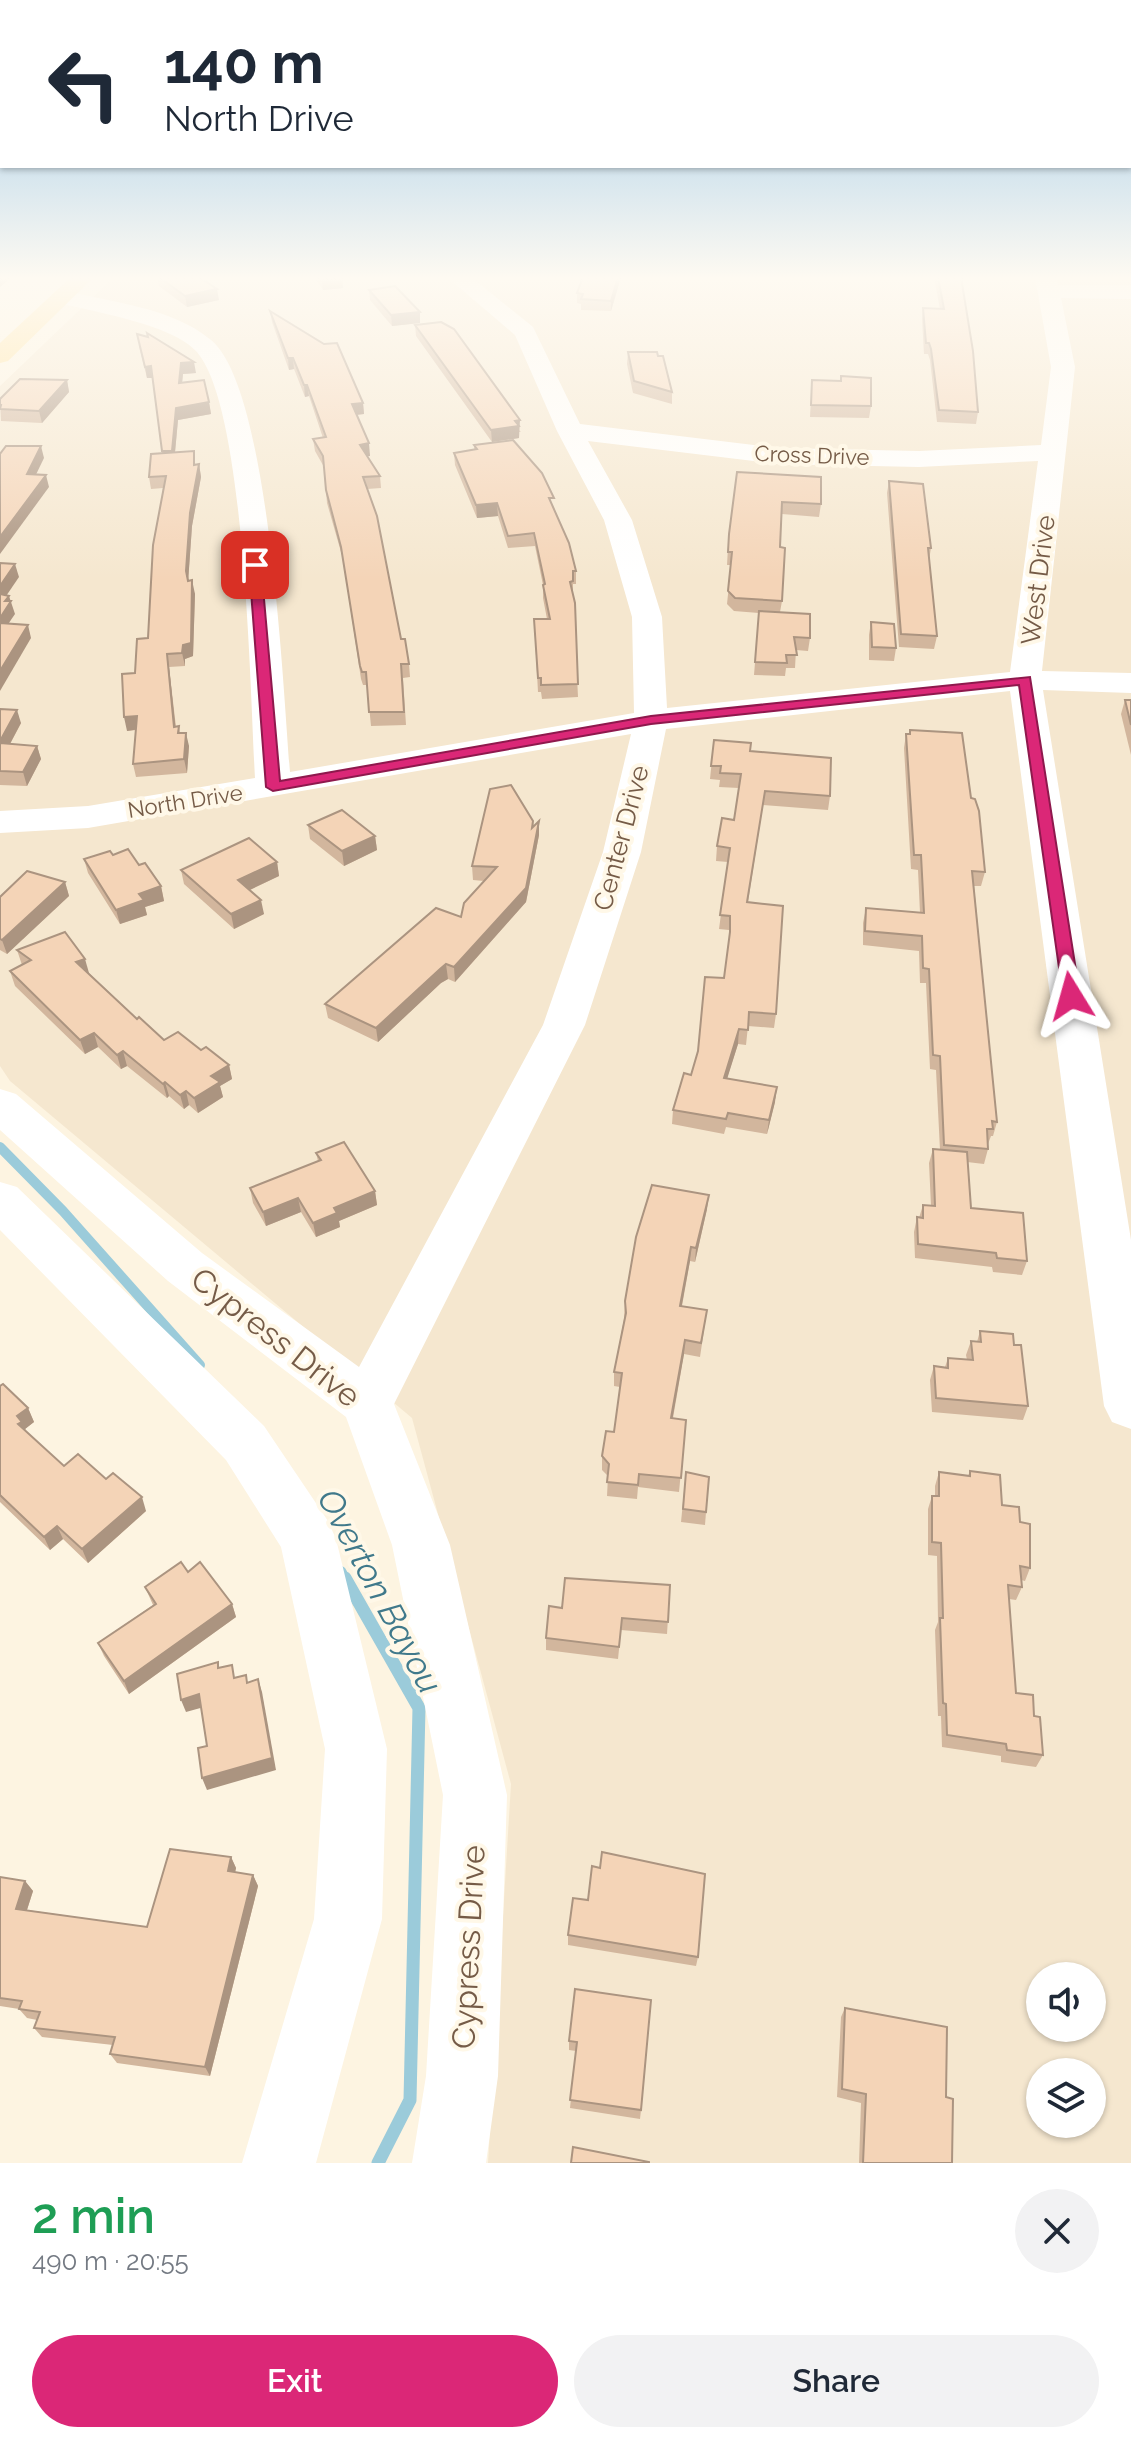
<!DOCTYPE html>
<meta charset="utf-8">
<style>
:root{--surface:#fff;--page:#f2f2f3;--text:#1f2937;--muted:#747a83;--accent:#db2777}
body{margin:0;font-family:Raleway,sans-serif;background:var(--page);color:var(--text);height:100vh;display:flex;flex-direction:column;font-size:30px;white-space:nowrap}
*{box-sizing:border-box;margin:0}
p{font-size:26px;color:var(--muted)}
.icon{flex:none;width:44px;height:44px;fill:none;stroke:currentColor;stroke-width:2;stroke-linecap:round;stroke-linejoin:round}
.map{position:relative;height:2163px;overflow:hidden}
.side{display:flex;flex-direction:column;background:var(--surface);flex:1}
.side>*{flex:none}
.banner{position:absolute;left:0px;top:0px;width:1132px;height:168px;box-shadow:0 2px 6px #0004;background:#fff;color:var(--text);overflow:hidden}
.tools{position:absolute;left:1026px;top:1962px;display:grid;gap:16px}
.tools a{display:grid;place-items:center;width:80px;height:80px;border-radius:50%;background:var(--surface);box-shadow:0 2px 6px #0004;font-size:40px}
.pin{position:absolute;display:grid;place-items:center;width:68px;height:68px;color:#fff;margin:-34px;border-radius:16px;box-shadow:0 4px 12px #0006}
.me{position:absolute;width:88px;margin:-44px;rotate:352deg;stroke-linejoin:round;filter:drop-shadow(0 0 6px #0008)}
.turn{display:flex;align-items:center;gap:28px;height:168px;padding:0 32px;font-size:36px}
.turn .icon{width:104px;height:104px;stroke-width:2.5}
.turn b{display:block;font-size:56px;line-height:68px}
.round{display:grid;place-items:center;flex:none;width:84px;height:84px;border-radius:42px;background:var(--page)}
.headline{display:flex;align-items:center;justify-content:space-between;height:136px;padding:0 32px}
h1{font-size:48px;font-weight:600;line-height:60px;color:#1e9e55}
.primary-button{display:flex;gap:16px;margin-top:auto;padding:16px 32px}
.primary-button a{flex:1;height:92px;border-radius:48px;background:var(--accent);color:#fff;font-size:32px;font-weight:600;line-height:92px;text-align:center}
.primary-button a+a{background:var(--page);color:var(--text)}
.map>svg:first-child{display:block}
.residential{fill:#f5e7cf;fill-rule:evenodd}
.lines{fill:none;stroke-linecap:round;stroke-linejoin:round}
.stream-far1{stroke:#9bcbda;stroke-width:10}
.stream{stroke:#9bcbda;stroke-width:13}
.minor{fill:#fff;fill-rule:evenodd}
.major{fill:#ffe096;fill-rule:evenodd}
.wall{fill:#d2b69d}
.shaded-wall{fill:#ab9480}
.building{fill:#f4d4b7;stroke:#ab9480;stroke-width:2}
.route{fill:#db2777;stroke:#8e194d;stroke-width:2}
.labels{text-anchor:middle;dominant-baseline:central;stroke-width:8;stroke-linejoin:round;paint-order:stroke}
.far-street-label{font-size:22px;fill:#755b47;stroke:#fff8e8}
.street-label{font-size:26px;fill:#755b47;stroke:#fff8e8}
.near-street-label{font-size:32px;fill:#755b47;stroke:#fff8e8}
.near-water-label{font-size:34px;font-style:italic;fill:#40798b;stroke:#fff8e8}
</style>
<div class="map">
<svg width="1131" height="2163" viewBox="0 0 1131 2163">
<rect width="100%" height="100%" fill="#fdf4e1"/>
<!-- residential -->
<path class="residential" d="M114 277H1131V2163H488L511 1784 412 1418 10 1081 0 1066V386ZM1040 1976H1092V2028H1040ZM1040 2072H1092V2124H1040Z"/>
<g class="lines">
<!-- stream-far1 -->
<g class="stream-far1">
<polyline points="0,1147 63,1211 200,1365"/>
<polyline points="341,1571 346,1580"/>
</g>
<!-- stream -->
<polyline class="stream" points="345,1578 419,1708 410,2100 378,2163"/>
<!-- minor -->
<g class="minor">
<path d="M447 277H471L533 327 580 424 778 448 919 451 1041 445 1051 367 1035 277H1057L1058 285H1131V299L1061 298 1075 367 1042 671 1131 673V693L1043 690 1131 1240V1429L1112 1422 1104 1406 1010 691 666 729 641 852 585 1025 394 1404 450 1545 507 1795 498 2076 486 2163H412L426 2076 443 1795 392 1545 346 1417 168 1281 0 1130V1089L16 1094 202 1253 359 1367 543 1025 603 852 631 734 88 828 0 833V811L88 806 255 778C250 693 246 409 197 352 173 324 90 311 54 302L51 297 62 290C109 302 172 307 211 340 270 388 283 689 290 772L634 713 632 617 604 520 557 431 515 335ZM588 441 778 464 919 467 1038 461 1010 672 667 708 662 617 632 520Z"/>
<polygon points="0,1182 17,1187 264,1426 328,1521 336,1539 387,1749 382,1919 316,2163 242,2163 314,1919 325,1749 281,1547 226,1460 0,1230"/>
</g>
<!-- major -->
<polygon class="major" points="71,277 94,277 8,361 0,363 0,343"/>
</g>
<!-- wall -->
<g class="wall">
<polygon points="157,277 206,277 204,280 219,300 187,307 159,286"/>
<polygon points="314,277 342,277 343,288 323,290"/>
<polygon points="621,277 611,311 581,310 581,304 577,303 577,293"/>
<polygon points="934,277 961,277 978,412 976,424 937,422 930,360 928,354 924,354 922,319 923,308 940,309"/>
<polygon points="369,290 420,323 392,326 370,300"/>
<polygon points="270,311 363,403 364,414 357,415 370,456 367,456 380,476 381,488 367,489 401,639 409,664 410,677 403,678 406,725 371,726 367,685 363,685 361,679 343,559 327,503 324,467 315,451 313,439 323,438 309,396 305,397 294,369 289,370 272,322"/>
<polygon points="415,325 521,432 519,432 519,438 492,442 416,336"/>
<polygon points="139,346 196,373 183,374 182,382 209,402 211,414 178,420 175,452 196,464 199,464 201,477 192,526 188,581 195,594 193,656 185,659 185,666 169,667 176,727 179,726 180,733 189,746 187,773 136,777 133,764 136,730 127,731 135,673 148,638 163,488 151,489 149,477 162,453 153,378 147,378"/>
<polygon points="628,352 672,392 672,404 633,393 627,364"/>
<polygon points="67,380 69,392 42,423 1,421 0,399"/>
<polygon points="812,380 871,406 869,418 810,417"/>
<polygon points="474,445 554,508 576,571 576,584 573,584 573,594 578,697 542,699 541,692 538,692 534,619 547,619 543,598 543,585 535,546 508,548 498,516 477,518 455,465 454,453 474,450"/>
<polygon points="737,472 821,504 819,517 782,514 780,547 782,601 780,612 810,638 808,651 796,650 795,668 786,668 785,676 754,675 759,613 734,611 727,604 731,565 727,565 728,547"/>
<polygon points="889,481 931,548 929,560 937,636 934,649 899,647 887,493"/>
<polygon points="871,622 896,648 894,661 869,660 869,635"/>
<polygon points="1125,700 1131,700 1131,755 1121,714"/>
<polygon points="0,709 21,723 10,744 37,746 41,759 27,786 0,785"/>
<polygon points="910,730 971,798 985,872 981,886 974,886 997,1122 993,1136 991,1136 988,1144 988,1149 984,1164 967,1162 971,1208 1027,1261 1022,1275 993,1272 992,1267 915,1258 914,1232 917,1217 919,1218 923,1205 931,1206 929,1163 933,1149 940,1150 936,1070 930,1069 926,983 920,983 919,951 863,945 863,923 866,908 920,913 918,870 911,869 904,748 906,734 909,734"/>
<polygon points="714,740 750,751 830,796 828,810 763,805 748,902 776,1014 774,1028 748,1026 746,1045 738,1044 727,1078 775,1102 767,1134 726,1127 724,1134 672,1124 673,1110 691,1075 724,978 729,942 729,930 719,929 728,862 716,861 717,846 734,820 739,788 719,787 720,780 710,779"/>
<polygon points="533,821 534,827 539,835 526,902 455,982 448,979 441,983 378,1042 328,1018 325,1004 461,917 484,881 473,880 472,866"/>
<polygon points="308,825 375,836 377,850 344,866 310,839"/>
<polygon points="113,855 139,865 161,886 164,901 145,907 147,915 120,924 88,873 84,859"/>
<polygon points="277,862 279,876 250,890 264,914 234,929 184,884 181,870"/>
<polygon points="65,882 69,896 7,954 0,950 0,897"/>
<polygon points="17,950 89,973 137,1019 164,1040 201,1050 229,1065 232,1079 220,1086 223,1097 198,1113 189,1105 184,1109 169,1096 167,1098 127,1066 121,1069 98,1047 85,1054 15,986 10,971 22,965"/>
<polygon points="316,1153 375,1191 377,1205 339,1221 340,1227 316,1237 301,1212 266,1226 253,1203 250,1188 318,1161"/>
<polygon points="707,1209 695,1262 690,1261 682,1306 707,1310 700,1357 684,1354 673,1418 686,1420 679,1492 638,1487 637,1499 607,1496 608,1476 602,1470 602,1456 614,1432 620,1387 614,1386 614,1372 624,1319 625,1301"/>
<polygon points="980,1331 1014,1345 1028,1406 1023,1420 932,1412 930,1380 934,1366 945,1367 948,1358 967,1360 966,1355 971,1341 977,1342"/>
<polygon points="0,1386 28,1408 34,1422 25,1429 26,1432 64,1466 106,1479 146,1511 88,1563 63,1539 50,1550 0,1502"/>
<polygon points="970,1471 1020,1522 1030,1568 1025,1581 1021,1580 1022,1587 1016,1600 1009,1599 1016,1693 1034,1716 1043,1755 1036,1767 1001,1762 1001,1756 942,1747 941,1716 938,1716 935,1630 938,1622 937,1556 928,1555 928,1509 932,1496 935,1496 935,1486 939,1472 968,1476"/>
<polygon points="686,1472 706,1512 705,1525 681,1522"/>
<polygon points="188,1572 232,1604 236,1617 129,1694 104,1656 98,1643 153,1605 145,1587"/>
<polygon points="670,1585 667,1634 621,1630 618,1659 546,1650 546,1638 562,1608"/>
<polygon points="231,1857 236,1868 235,1872 253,1875 258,1886 210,2076 117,2063 110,2054 113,2045 42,2037 34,2028 37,2020 27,2018 19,2009 0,2006 0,1877 25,1881 33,1891 27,1910 147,1927"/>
<polygon points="568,1935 698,1957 696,1966 568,1945"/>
<polygon points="575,1989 641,2110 640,2119 570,2108 576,2051 569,2050 569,2041"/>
<polygon points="845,2008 946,2097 952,2163 859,2163 861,2103 837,2097 841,2017"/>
</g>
<!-- shaded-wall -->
<g class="shaded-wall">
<polygon points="0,277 12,277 0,287"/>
<polygon points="342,277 343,288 323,290 322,280"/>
<polygon points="618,277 621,277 611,311 611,301"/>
<polygon points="217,289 219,300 187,307 185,296"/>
<polygon points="420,312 420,323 392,326 391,315"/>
<polygon points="288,358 293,358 294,369 289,370"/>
<polygon points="194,362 196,373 183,374 181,394 179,383 181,363"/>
<polygon points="151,366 153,378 147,378 145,367"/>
<polygon points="67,380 69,392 42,423 39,411"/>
<polygon points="304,385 307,385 309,396 305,397"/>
<polygon points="209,402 211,414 178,420 174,463 172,451 176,408"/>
<polygon points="363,403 364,414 353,415 352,404"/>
<polygon points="520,420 519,438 492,442 491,430"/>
<polygon points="369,443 370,456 362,457 360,445"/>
<polygon points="41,446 44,458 30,487 27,474"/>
<polygon points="199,464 201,477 192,526 188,583 186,571 190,513"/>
<polygon points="46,475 49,487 0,554 0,537"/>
<polygon points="497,503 498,516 477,518 476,505"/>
<polygon points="15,564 19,577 0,605 0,586"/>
<polygon points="192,580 195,594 193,656 185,659 185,666 182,653 183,645"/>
<polygon points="9,596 15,614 0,636 0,618 5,601"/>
<polygon points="28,625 31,638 0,691 0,671"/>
<polygon points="167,654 169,667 177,741 174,727"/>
<polygon points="17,710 21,723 3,757 0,747 0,741"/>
<polygon points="137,716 140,729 127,731 124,717"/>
<polygon points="186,733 189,746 187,773 184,759"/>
<polygon points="37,746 41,759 27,786 23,772"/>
<polygon points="539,821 539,835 526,902 455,982 454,967"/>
<polygon points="375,836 377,850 344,866 342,851"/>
<polygon points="277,862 279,876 241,894 238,880"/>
<polygon points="65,882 69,896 7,954 2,940"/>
<polygon points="161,886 164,901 145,907 147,915 120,924 116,910 139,894"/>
<polygon points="261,900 264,914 234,929 231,914"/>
<polygon points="85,959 89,973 81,977 76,962"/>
<polygon points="446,964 448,979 441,983 378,1042 376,1028 440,969"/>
<polygon points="739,1029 738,1044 723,1092 724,1078"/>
<polygon points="94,1033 98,1047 85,1054 80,1040"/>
<polygon points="123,1051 127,1066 121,1069 117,1055"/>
<polygon points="229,1065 232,1079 220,1086 223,1097 198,1113 194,1098 211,1076"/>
<polygon points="165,1082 169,1096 167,1098 163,1084"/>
<polygon points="777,1087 775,1102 767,1134 769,1120"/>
<polygon points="186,1091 189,1105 184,1109 180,1095"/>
<polygon points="375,1191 377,1205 339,1221 340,1227 316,1237 313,1223 334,1208"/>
<polygon points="709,1195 707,1209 695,1262 696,1248"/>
<polygon points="298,1198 301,1212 266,1226 263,1212"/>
<polygon points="691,1247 690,1261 679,1320 680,1306"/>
<polygon points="685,1340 684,1354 670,1432 671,1418"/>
<polygon points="28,1408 34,1422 25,1429 28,1435 18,1424 17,1416"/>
<polygon points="142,1497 146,1511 88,1563 82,1549"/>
<polygon points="57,1526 63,1539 50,1550 44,1537"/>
<polygon points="232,1604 236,1617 129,1694 124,1681"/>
<polygon points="258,1679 262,1692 276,1770 207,1790 202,1778"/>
<polygon points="199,1694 204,1707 186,1712 181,1700"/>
<polygon points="231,1857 236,1868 233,1882 228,1871"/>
<polygon points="253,1875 258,1886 210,2076 205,2067"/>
<polygon points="25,1881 33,1891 24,1919 16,1909"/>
</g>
<!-- building -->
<g class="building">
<polygon points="159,277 199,277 217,289 185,296"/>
<polygon points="320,277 342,277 322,280"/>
<polygon points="583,277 618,277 611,301 581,299 583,294 577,293"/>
<polygon points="938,277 961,277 973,351 978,412 939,410 931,349 929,343 926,343 923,308 944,309"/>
<polygon points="395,286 420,312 391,315 369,290"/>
<polygon points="270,311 324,344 337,343 363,403 352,404 369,443 360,445 380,476 363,477 377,516 401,639 405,639 409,664 401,664 404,712 369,712 366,672 362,672 360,666 341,547 326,490 323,456 313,439 326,437 307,385 304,385 293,358 288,358"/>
<polygon points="441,322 454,329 520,420 515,421 519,426 491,430 415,325"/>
<polygon points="147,333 194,362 181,363 179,383 204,380 209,402 176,408 172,451 162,451 151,366 145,367 137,334 148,337"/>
<polygon points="628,352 657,352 658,356 663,356 672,392 634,381"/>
<polygon points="841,376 871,378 871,406 811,405 812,380 841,381"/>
<polygon points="20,379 67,380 39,411 0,409 1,405 0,405 0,399"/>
<polygon points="513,440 542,473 554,498 549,498 569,543 576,571 573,571 573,581 570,582 575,603 578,684 541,685 541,678 538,678 534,619 550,619 543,585 545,584 534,533 508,536 497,503 476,505 454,453 477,449 474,445"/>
<polygon points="6,446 41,446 27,474 46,475 0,537 0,454"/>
<polygon points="194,451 194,465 199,464 190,513 186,571 188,581 192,580 191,643 183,645 182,653 167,654 174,727 179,726 178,733 186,733 184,759 133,764 137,716 124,717 122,674 135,673 137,639 148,638 153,545 166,476 149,477 151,454"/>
<polygon points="737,472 821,477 821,504 782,502 780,547 785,548 782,601 735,598 728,591 732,552 728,552 729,534"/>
<polygon points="889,481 923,484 931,548 928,548 937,636 901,634"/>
<polygon points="0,563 15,564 0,586"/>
<polygon points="0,594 9,596 5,601 11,601 0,618"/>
<polygon points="759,611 810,614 810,638 794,637 797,655 786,655 787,663 755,662"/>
<polygon points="871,622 894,624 896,648 872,647"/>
<polygon points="0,623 28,625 0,671"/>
<polygon points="1125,700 1131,700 1131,725"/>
<polygon points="0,709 17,710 0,741"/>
<polygon points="910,730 962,733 971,798 975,799 979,811 985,872 972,871 997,1122 992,1121 993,1129 987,1129 988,1149 944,1145 940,1056 933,1055 929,969 923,968 922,936 865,931 866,908 924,913 921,855 914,855 906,734 910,734"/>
<polygon points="714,740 751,743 750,751 831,758 830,796 765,791 747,902 783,906 776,1014 749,1012 748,1030 739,1029 724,1078 777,1087 769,1120 728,1113 726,1119 673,1110 684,1073 691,1075 698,1051 705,977 724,978 730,932 730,916 720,915 730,848 717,846 722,818 734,820 741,774 720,773 721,766 711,766"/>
<polygon points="0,743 37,746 23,772 0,771"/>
<polygon points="511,785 533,821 532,828 539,821 526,888 454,967 446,964 440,969 376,1028 325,1004 436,908 461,917 464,903 497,867 472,866 490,789"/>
<polygon points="342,810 375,836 342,851 308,825"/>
<polygon points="249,838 277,862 238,880 261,900 231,914 181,870"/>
<polygon points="128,849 139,865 145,863 161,886 139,894 144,900 116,910 84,859 110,851 113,855"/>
<polygon points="27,871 65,882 2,940 0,939 0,897"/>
<polygon points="65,932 85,959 76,962 137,1019 139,1017 164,1040 178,1032 201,1050 206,1047 229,1065 211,1076 220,1082 194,1098 186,1091 180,1095 165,1082 163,1084 123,1051 117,1055 94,1033 80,1040 10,971 31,960 17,950"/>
<polygon points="344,1142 375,1191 334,1208 337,1213 313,1223 298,1198 263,1212 250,1188 321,1160 316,1153"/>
<polygon points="933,1149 967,1152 971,1208 1023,1213 1027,1261 997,1258 996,1253 918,1244 917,1217 923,1218 923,1205 935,1206"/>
<polygon points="652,1185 709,1195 696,1248 691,1247 680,1306 707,1310 701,1343 685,1340 671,1418 686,1420 681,1478 639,1474 638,1485 607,1482 609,1464 602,1456 606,1431 614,1432 622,1373 614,1372 626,1313 625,1301 636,1237"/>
<polygon points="980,1331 1013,1334 1014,1345 1021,1345 1028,1406 936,1398 934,1366 948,1368 948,1358 973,1360 971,1341 981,1342"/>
<polygon points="3,1384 28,1408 17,1416 22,1422 18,1424 64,1466 78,1454 106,1479 113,1473 142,1497 82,1549 57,1526 44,1537 0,1495 0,1386"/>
<polygon points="970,1471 1000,1475 1002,1505 1019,1507 1020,1522 1030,1524 1030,1568 1020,1566 1022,1587 1008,1585 1016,1693 1033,1695 1034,1716 1040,1717 1043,1755 1007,1750 1006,1744 947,1735 946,1704 943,1703 940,1618 943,1618 941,1543 932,1542 932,1496 939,1496 939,1472 970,1476"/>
<polygon points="686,1472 709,1477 706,1512 683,1509"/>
<polygon points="181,1562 188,1572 200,1562 232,1604 124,1681 98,1643 156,1604 145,1587"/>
<polygon points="565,1578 670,1585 668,1622 622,1618 619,1647 546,1638 549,1606 562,1608"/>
<polygon points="218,1662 218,1668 232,1665 234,1678 246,1675 247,1683 258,1679 272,1758 202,1778 198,1748 207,1746 199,1694 181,1700 177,1674"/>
<polygon points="170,1849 231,1857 228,1871 253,1875 205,2067 110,2054 115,2037 34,2028 40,2012 19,2009 22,2001 0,1998 0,1877 25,1881 16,1909 147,1927"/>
<polygon points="602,1852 705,1874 698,1957 568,1935 573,1898 588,1900 592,1866 600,1868"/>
<polygon points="575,1989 651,2000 641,2110 570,2100 577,2042 569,2041"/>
<polygon points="845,2008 947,2027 946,2097 953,2099 952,2163 863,2163 866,2094 842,2089"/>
<polygon points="573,2147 649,2162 649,2163 571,2163"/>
</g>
<!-- sky -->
<linearGradient id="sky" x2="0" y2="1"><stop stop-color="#93c4e8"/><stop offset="0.48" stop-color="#fefaf2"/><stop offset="1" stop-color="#fefaf2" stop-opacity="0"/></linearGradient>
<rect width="1131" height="580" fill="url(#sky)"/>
<!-- route -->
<polygon class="route" points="255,561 261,565 280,781 651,716 1030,677 1080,996 1071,1002 1063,996 1019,685 651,724 273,791 266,787 249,565"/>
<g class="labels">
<!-- far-street labels -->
<g class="far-street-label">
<text transform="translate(812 455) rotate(2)">Cross Drive</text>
<text transform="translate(185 801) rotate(-9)">North Drive</text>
</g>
<!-- street labels -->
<g class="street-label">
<text transform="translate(1038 580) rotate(-83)">West Drive</text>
<text transform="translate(621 838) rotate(-75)">Center Drive</text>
</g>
<!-- near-street labels -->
<g class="near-street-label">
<text transform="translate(276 1337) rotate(38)">Cypress Drive</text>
<text transform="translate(468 1947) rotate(-87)">Cypress Drive</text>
</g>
<!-- near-water labels -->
<g class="near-water-label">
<text transform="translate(380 1591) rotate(62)">Overton Bayou</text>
</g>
</g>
</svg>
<div class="tools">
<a><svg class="icon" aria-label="sound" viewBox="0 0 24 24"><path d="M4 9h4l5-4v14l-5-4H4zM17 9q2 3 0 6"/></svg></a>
<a><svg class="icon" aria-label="layers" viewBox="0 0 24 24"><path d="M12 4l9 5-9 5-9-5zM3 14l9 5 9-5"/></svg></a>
</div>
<div class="pin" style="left:255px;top:565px;background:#d93025"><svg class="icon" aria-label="arrive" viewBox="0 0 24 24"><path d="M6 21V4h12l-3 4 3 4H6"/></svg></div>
<svg class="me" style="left:1071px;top:996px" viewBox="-20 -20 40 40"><path d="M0-17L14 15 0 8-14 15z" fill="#db2777" stroke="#fff" stroke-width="4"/></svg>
<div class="banner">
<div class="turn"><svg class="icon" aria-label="left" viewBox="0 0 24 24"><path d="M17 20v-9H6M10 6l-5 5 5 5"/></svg><div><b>140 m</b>North Drive</div></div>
</div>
</div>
<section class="side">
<div class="headline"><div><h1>2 min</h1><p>490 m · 20:55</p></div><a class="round"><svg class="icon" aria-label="close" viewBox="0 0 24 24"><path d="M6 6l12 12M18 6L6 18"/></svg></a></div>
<div class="primary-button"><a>Exit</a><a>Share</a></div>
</section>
